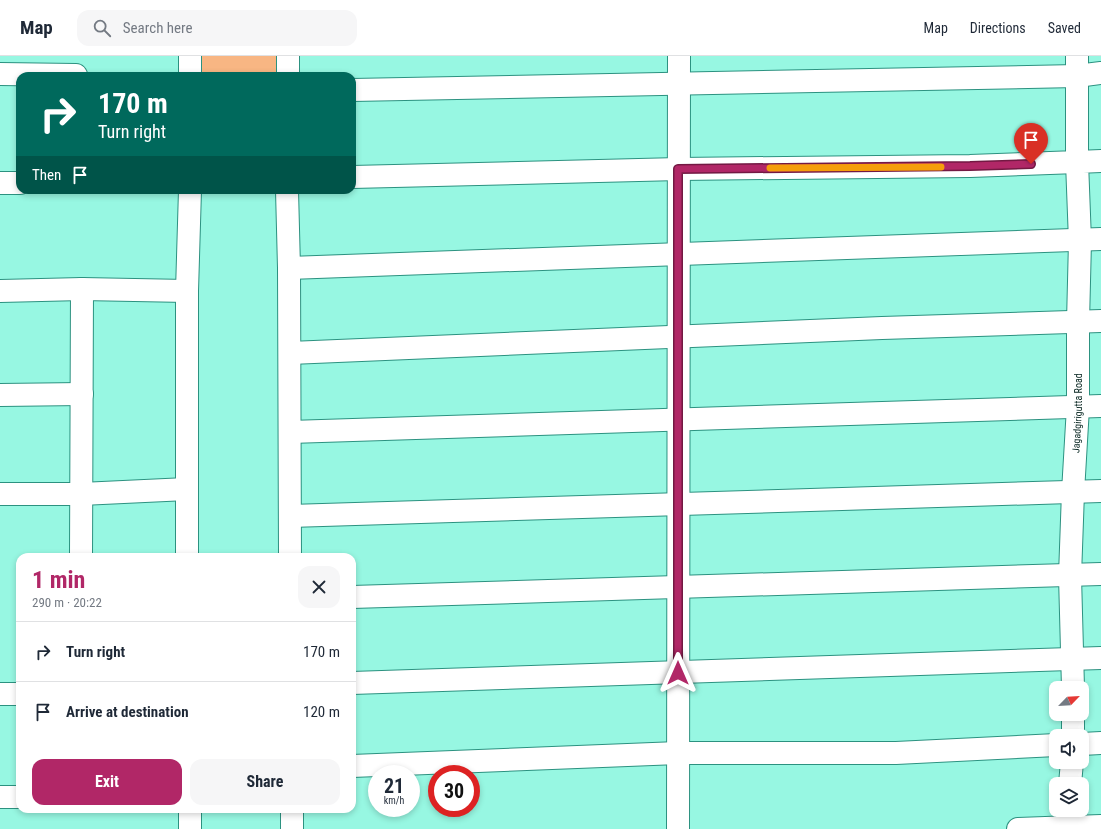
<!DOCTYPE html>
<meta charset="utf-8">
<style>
:root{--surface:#fff;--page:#f6f6f7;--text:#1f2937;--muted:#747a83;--line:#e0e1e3;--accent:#b12767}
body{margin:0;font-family:"Roboto Condensed",sans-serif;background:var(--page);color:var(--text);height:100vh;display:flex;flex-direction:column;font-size:15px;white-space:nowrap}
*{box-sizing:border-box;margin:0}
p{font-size:13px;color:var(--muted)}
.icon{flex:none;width:22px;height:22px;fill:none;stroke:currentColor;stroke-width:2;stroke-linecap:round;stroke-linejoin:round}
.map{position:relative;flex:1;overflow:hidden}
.drawer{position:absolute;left:16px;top:497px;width:340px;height:260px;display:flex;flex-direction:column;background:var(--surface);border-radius:12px;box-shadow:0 2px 6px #0003}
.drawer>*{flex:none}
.banner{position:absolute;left:16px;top:16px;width:340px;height:122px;border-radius:12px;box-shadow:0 2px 6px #0003;background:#00695c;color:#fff;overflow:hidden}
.needle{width:26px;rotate:65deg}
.fabs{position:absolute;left:1049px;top:625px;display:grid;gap:8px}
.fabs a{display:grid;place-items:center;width:40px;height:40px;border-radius:8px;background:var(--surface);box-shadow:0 2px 6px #0003;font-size:20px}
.speed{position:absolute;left:368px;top:709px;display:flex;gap:8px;font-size:20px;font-weight:700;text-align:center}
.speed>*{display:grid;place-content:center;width:52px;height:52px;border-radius:50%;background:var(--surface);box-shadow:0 2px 6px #0003;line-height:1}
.speed small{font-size:10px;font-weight:400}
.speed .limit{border:6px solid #d22;background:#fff;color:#111}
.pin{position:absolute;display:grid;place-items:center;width:34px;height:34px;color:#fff;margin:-41px -17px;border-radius:50% 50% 50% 0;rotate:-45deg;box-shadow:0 0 4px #0007}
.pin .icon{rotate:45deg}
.me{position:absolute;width:44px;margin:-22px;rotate:0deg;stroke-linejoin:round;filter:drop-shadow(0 0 3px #0008)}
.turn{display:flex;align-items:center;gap:14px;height:84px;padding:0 16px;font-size:18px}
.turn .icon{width:52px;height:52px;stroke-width:2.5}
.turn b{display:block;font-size:28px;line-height:34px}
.then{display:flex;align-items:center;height:38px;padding:0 16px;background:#0003;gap:8px;font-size:15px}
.round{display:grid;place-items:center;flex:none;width:42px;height:42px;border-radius:12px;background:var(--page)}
.overview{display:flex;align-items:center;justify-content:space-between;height:68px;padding:0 16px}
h1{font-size:24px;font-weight:700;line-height:30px;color:var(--accent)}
.button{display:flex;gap:8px;margin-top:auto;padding:8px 16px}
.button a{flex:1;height:46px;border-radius:12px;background:var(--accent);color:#fff;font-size:16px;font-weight:700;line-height:46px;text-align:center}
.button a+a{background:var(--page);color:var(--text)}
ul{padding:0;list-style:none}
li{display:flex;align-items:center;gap:12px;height:60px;padding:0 16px;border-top:1px solid var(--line)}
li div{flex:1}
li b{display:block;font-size:15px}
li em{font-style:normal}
header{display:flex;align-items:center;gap:24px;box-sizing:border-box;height:56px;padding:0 20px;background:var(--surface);border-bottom:1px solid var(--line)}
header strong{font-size:19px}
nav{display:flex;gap:22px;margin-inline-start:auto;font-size:14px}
.search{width:280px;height:36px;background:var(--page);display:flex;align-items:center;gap:10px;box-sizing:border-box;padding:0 14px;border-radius:12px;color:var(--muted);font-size:15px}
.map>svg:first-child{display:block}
.green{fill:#f8b683}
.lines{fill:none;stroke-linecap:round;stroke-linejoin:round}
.minor-casing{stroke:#2c9280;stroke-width:24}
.tertiary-casing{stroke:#2c9280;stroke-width:24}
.minor{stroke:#fff;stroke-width:22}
.tertiary{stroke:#fff;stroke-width:22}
.route-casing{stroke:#731943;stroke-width:10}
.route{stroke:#b12767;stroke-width:7}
.slow{stroke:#f59e0b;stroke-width:7}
.labels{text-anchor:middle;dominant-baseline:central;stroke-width:3.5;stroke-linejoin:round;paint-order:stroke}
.street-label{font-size:10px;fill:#03221d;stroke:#fff}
</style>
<header>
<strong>Map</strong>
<div class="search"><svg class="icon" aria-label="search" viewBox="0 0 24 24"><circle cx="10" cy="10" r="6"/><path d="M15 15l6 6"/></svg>Search here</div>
<nav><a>Map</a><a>Directions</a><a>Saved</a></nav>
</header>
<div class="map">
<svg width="1101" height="773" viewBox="0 0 1101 773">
<rect width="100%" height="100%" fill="#97f7e2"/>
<!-- green -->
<rect class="green" x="199" y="0" width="83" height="20"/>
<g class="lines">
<!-- minor casing -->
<g class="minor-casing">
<g id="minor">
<polyline points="190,0 190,20"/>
<polyline points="288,0 288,20"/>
<polyline points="0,18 76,19"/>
<polyline points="352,34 1077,20 1101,17"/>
<polyline points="352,121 679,113 970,110 1077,106 1077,0"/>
<polyline points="0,127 20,127"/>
<polyline points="287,134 289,212 290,501"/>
<polyline points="289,212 1101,183"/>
<polyline points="0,235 82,233 187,235"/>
<polyline points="290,297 882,272 1101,265"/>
<polyline points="0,339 82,338"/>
<polyline points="290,376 1101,350"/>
<polyline points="0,438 81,438 187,433"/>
<polyline points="290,460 1101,435"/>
<polyline points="81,501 82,233"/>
<polyline points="187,501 187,235 190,134"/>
<polyline points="352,541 1101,518"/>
<polyline points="352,627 1101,602"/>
<polyline points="0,638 20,638"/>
<polyline points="1082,688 1101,687"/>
<polyline points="352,710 678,697 896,697 1056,689"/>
<polyline points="0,741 20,741"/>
<polyline points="190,753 190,773"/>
<polyline points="292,753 292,773"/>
<polyline points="678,773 679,0"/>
<polyline points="1018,773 1101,770"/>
</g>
</g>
<!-- tertiary casing -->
<g class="tertiary-casing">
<g id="tertiary">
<path id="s1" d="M1073 632 1070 520 1073 436 1078 351V266L1080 185 1077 106 1101 105"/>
<polyline points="1073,658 1073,680"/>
<polyline points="1070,728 1072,706"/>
<polyline points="1066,773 1068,754"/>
</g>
</g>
<!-- minor -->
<use href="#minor" class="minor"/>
<!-- tertiary -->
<use href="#tertiary" class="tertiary"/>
</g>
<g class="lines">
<!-- route casing -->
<g class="route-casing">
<polyline id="route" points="678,617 678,113 970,110 1031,108"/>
</g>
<!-- route -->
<use href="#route" class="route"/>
<!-- slow -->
<polyline class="slow" points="770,112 941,111"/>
</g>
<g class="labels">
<!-- street labels -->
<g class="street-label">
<text stroke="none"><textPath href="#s1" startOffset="275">Jagadgirigutta Road</textPath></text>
</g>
</g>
</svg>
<div class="fabs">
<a><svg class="needle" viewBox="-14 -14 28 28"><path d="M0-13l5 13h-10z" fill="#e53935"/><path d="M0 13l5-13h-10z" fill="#747a83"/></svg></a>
<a><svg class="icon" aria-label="sound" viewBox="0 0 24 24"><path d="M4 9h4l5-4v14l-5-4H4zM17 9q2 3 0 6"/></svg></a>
<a><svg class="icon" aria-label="layers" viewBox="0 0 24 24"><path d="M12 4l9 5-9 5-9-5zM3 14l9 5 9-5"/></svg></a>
</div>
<div class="speed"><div>21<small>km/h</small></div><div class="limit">30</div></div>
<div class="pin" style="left:1031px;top:108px;background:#d93025"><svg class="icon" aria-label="arrive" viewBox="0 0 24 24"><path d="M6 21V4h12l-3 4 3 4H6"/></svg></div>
<svg class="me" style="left:678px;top:617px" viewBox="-20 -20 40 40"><path d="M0-17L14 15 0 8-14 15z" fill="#b12767" stroke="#fff" stroke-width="4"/></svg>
<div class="banner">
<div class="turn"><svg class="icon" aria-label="right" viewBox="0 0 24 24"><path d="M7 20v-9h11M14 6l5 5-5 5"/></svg><div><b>170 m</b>Turn right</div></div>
<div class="then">Then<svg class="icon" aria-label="arrive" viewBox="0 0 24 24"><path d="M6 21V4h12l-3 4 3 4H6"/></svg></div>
</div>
<section class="drawer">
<div class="overview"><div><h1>1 min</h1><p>290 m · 20:22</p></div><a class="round"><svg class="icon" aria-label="close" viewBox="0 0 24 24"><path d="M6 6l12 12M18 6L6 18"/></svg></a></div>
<ul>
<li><svg class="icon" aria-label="right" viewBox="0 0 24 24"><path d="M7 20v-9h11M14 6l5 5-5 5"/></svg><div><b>Turn right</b></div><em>170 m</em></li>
<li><svg class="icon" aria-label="arrive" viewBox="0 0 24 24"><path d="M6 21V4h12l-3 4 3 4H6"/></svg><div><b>Arrive at destination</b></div><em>120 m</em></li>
</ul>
<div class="button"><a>Exit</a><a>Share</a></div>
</section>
</div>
